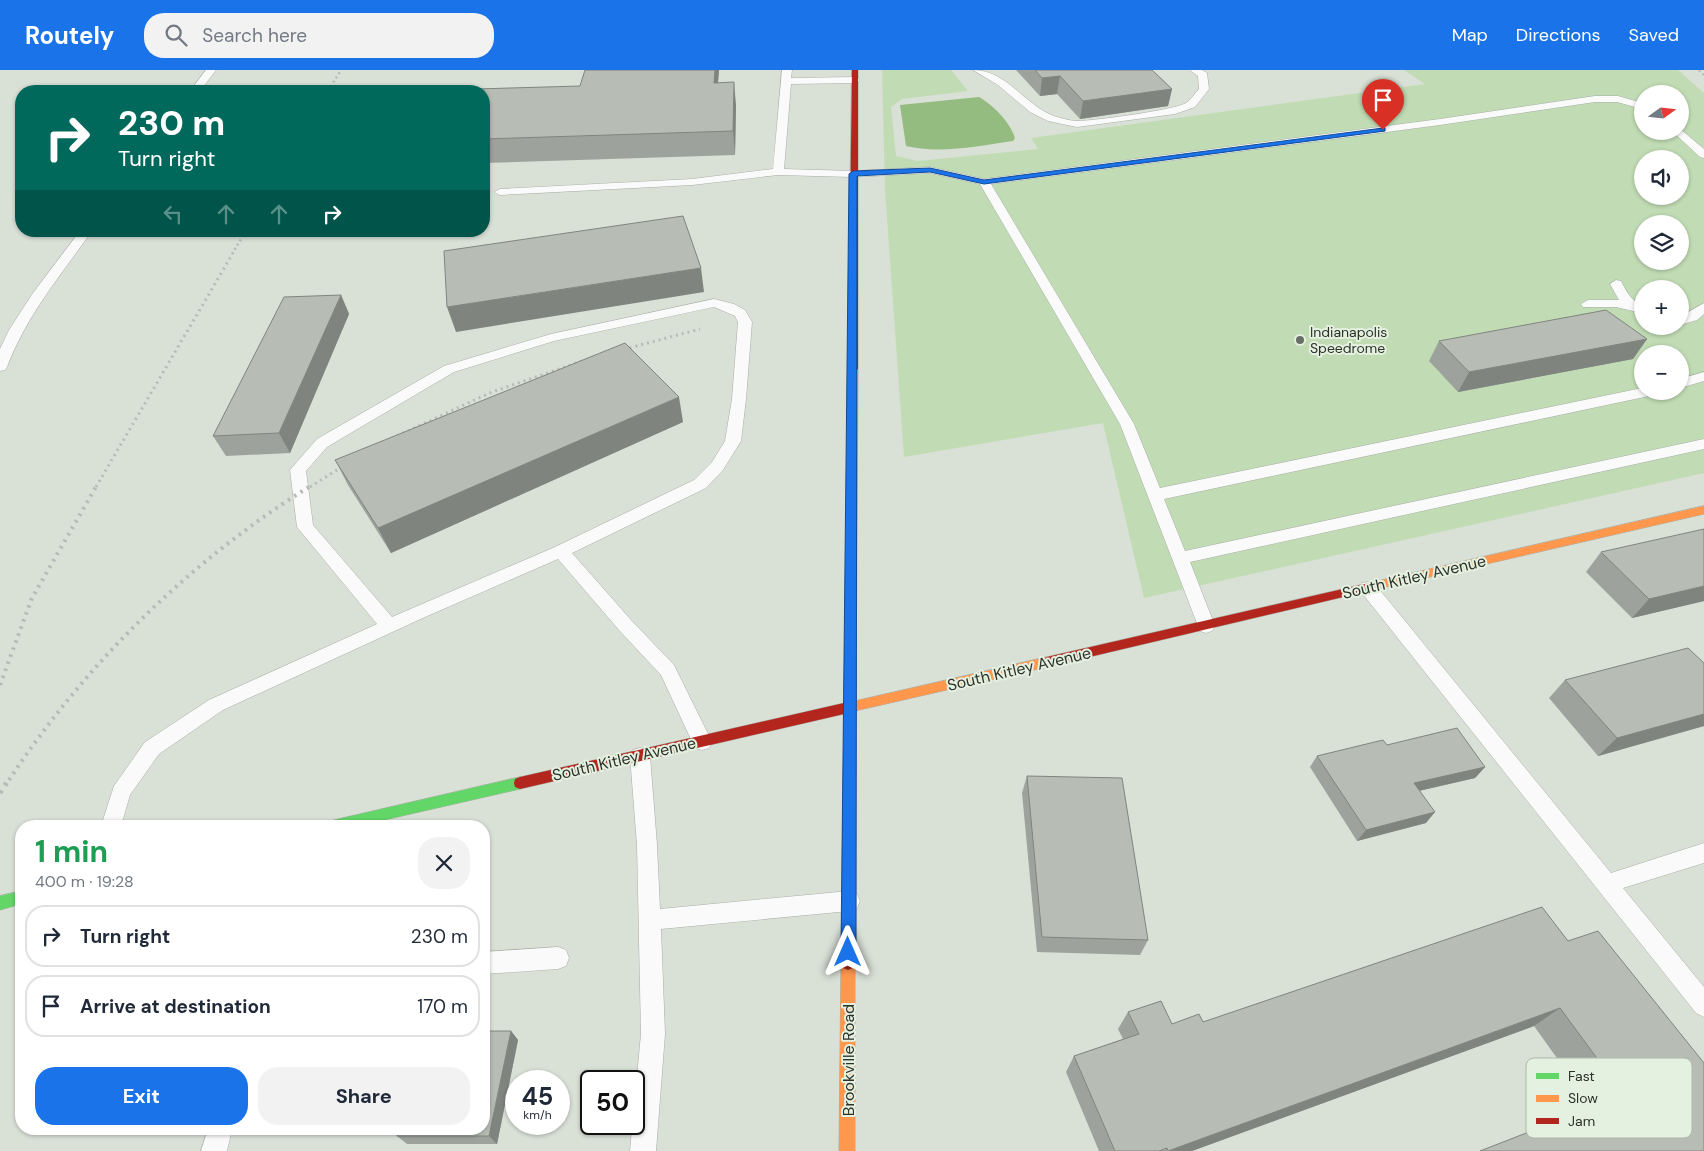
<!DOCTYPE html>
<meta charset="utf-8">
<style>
:root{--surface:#fff;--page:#f2f2f3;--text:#1f2937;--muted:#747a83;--line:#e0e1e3;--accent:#1a73e8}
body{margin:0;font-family:"DM Sans",sans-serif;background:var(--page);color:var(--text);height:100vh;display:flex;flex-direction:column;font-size:19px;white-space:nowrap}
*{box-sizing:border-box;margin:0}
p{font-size:16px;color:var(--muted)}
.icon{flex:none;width:28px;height:28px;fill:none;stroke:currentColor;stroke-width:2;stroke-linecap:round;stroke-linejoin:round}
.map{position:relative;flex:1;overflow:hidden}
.panel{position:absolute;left:15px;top:750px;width:475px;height:315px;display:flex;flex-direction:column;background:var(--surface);border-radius:20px;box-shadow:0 1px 4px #0004}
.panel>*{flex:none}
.top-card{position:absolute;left:15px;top:15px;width:475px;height:152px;border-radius:20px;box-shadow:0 1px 4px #0004;background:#00695c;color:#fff;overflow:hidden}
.needle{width:32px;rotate:75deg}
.fabs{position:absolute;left:1634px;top:15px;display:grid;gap:10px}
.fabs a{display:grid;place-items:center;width:55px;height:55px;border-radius:50%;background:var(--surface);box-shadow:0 1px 4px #0004;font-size:25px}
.speed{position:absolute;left:505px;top:1000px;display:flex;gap:10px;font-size:25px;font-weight:700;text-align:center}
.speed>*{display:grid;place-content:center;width:65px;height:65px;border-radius:50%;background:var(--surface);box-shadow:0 1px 4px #0004;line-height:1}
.speed small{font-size:12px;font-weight:400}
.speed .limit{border:2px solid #111;border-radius:8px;background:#fff;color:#111}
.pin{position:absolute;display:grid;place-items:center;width:42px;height:42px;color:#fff;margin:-51px -21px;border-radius:50% 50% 50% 0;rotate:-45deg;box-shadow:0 0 5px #0007}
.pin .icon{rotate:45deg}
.me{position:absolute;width:55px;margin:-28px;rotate:0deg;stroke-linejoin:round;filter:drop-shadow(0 0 4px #0008)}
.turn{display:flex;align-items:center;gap:18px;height:105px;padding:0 20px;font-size:22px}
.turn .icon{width:65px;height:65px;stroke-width:2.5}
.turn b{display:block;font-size:35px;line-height:42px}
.lanes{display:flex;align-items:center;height:48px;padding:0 20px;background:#0003;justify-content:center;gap:25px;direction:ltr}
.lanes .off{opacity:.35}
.round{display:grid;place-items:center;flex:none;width:52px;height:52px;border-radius:20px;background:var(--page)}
.head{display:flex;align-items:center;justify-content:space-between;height:85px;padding:0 20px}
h1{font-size:30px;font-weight:700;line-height:38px;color:#1e9e55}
.button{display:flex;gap:10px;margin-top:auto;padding:10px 20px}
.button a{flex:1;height:58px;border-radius:20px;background:var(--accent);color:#fff;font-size:20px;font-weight:700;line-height:58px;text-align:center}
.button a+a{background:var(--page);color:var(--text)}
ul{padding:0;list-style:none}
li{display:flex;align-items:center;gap:15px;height:62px;margin:0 10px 8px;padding:0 10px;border:2px solid var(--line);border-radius:20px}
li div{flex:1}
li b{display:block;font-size:19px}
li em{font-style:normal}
header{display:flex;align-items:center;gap:30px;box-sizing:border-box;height:70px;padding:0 25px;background:var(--accent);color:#fff}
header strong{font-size:24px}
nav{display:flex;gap:28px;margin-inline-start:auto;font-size:18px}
.search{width:350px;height:45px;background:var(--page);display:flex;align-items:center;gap:12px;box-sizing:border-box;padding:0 18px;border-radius:20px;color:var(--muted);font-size:19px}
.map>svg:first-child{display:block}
.green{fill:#c1dcb4;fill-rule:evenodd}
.water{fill:#94bb80}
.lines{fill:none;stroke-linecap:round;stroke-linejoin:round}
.lane-casing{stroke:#a9aea7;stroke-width:1}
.fast-casing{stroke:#a9aea7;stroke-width:1}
.slow-casing{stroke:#a9aea7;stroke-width:1}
.jam-casing{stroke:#a9aea7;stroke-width:1}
.lane{fill:#f9faf9;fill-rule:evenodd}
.fast{fill:#63d668;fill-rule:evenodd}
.slow{fill:#ff974d;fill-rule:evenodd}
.jam{fill:#b3261e;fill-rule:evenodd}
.rail-far3{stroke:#b8bab7;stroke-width:2.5;stroke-dasharray:2 3;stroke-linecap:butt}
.rail-far2{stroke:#b8bab7;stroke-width:3;stroke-dasharray:2 4;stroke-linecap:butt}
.rail-far1{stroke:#b8bab7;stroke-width:4;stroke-dasharray:2.5 5;stroke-linecap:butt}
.rail{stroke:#b8bab7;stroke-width:5;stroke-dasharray:3 6;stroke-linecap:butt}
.wall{fill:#9da39c}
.shaded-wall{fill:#80847f}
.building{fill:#b7bdb5;stroke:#80847f}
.route{fill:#1a73e8;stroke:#114b97}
.poi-dot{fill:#696e66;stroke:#e5f1e0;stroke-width:2}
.labels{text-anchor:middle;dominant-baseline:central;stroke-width:4;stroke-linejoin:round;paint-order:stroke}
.far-poi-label{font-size:14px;fill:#2c312a;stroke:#e5f1e0;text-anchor:start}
.street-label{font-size:16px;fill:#2c312a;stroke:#e5f1e0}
.key{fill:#e5f1e0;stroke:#aeb7a9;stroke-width:1}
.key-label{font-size:14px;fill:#2c312a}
</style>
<header>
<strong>Routely</strong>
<div class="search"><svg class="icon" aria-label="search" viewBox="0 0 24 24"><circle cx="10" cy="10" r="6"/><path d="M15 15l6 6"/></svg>Search here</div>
<nav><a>Map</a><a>Directions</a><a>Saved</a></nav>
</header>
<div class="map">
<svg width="1704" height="1081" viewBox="0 0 1704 1081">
<rect width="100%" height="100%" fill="#d9e0d6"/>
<!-- green -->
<path class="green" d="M882 0H951L968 21 902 29 891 37 896 86 918 91 1038 79 1031 68 1425 14 1404 0H1678L1704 23V403L1144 528 1103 353 904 387 885 120ZM1642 24H1680V61H1642ZM1642 89H1680V126H1642ZM1642 154H1680V191H1642ZM1642 219H1680V256H1642ZM1642 284H1680V321H1642Z"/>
<!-- water -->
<path class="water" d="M979 27C993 35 1010 52 1015 68L1013 71C978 76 940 84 906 76L900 35Z"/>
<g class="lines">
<!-- lane casing -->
<g class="lane-casing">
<g id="lane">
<polygon points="206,0 216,0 200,21 190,21"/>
<polygon points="782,0 792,0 791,8 855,7 860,10 855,13 791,14 784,99 853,101 930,97 984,109 1440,49 1595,26 1618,26 1642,33 1642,39 1617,32 1595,32 1440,55 991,114 1134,354 1160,418 1642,318 1642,321 1656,321 1654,324 1649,326 1164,429 1185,481 1704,369 1704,379 1190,492 1215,556 1212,561 1206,563 1200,561 1120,354 980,114 930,103 853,107 778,105 692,115 500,125 494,122 500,119 692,109 773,99"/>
<path d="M973 0C1007 0 1024 35 1054 46 1061 48 1070 51 1077 51 1093 51 1175 40 1186 33 1191 30 1195 23 1199 19L1198 6 1190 0H1202L1207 3 1209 19 1195 37 1175 44 1077 57 1048 51 1030 42 998 15Z"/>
<polygon points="1680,59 1704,79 1704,88 1700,87 1672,61 1680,61"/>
<path d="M80 161H92C60 206 27 245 7 297L5 300 0 301V279L9 260 33 223Z"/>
<path d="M1616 210 1621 211C1626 221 1631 231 1642 235V243L1616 237H1583L1581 234 1588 230H1619L1610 214Z"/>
<path d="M714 229 734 234 745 240 752 252 746 329 741 371 723 400 706 418 572 483 631 550 674 595 712 672 709 678 702 680 695 678 661 605 619 560 558 489 425 547 223 640 159 684 130 725 121 756H101L114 716 145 672 209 630 377 554 297 457 290 400 317 369 444 296 551 264ZM714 237 735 246 738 252 732 329 725 371 712 392 694 410 555 477 392 547 313 455 306 401 327 377 454 302 554 271Z"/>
<polygon points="1704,233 1704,244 1697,250 1680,255 1680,247"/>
<polygon points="1704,302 1704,311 1680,318 1680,309"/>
<polygon points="1368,512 1374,513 1611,803 1704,773 1704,793 1623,818 1704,917 1704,947 1696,943 1362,523 1359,518 1362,513"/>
<polygon points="640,678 647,680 650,686 657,775 660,839 849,821 857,824 860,831 857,838 849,841 661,859 665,964 656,1081 630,1081 641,964 637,775 630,686 633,680"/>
<polygon points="558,877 566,880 569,888 566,896 558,899 484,904 484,882"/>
<polygon points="208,1059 232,1059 227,1081 201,1081"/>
</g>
</g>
<!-- fast casing -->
<g class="fast-casing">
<g id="fast">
<polygon points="853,296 858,299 856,624 854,627 850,629 846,627 844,624 848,299"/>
<polygon points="520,707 525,709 526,713 525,717 520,719 358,756 327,756 329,752 334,750"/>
<polygon points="21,821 21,834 0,840 0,826"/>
</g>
</g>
<!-- slow casing -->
<g class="slow-casing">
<g id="slow">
<polygon points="1704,436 1704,444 1369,521 1363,517 1369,513"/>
<polygon points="1047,587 1051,589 1053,592 1051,595 1047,597 846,643 842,642 840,638 842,634 846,633"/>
<polygon points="848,886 853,888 855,893 855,1081 839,1081 841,893 843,888"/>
</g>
</g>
<!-- jam casing -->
<g class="jam-casing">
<g id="jam">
<polygon points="852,0 858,0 858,299 853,302 848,299"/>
<polygon points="1369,513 1373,514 1375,517 1373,520 1047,597 1043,595 1041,592 1043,589 1047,587"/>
<polygon points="850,619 854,621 856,624 855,893 853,898 848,900 843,898 841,893 844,644 520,719 515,717 514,713 515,709 520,707 844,633 846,621"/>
</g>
</g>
<!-- lane -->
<use href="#lane" class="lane"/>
<!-- fast -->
<use href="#fast" class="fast"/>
<!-- slow -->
<use href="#slow" class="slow"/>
<!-- jam -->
<use href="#jam" class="jam"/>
<!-- rail-far3 -->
<g class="rail-far3">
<polyline points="1699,0 1704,5"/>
<polyline points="328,21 341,0"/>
<polyline points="232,184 246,161"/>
</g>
<!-- rail-far2 -->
<g class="rail-far2">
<polyline points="618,281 700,259"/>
<polyline points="397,366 492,322 591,288"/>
<polyline points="96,417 233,183"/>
<polyline points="310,417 351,391"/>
</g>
<!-- rail-far1 -->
<g class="rail-far1">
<polyline points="0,615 32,528 97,415"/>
<path d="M9 710C86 593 192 489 312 415"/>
</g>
<!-- rail -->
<polyline class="rail" points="0,723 9,709"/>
</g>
<!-- wall -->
<g class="wall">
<polygon points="585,0 719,0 718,12 736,35 735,85 484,93 484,21 580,16"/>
<polygon points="1016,0 1152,0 1172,19 1168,36 1080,49 1057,24 1040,26"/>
<polygon points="361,161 397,161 361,162"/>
<polygon points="341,225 349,244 290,383 226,386 213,366"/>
<polygon points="1647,269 1633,289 1458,322 1429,291 1439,271"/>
<polygon points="683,352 391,483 348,415 335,390"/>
<polygon points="1601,482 1704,531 1632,548 1586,502"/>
<polygon points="1704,593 1704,656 1598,686 1549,628 1565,610"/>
<polygon points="1387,675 1485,697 1475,708 1419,721 1426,753 1357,771 1310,697 1317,686"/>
<polygon points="1027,706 1148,870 1140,885 1037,882 1022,723"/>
<polygon points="1568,871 1704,993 1592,1037 1534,956 1192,1081 1099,1081 1066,1002 1074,986 1123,969 1118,959 1128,942 1172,954 1203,952"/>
<polygon points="511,961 518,970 497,1074 407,1074 397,1066"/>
</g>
<!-- shaded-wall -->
<g class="shaded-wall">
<polygon points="715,0 719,0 716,35 714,13"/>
<polygon points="1060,6 1057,24 1040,26 1042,8"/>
<polygon points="734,12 736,35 735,85 733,61"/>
<polygon points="1172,19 1168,36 1080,49 1083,31"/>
<polygon points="701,198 704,222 456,262 447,237"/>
<polygon points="341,225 349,244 290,383 279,363"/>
<polygon points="1647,269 1633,289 1458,322 1469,302"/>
<polygon points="679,327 683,352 391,483 378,458"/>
<polygon points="1704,516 1704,531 1632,548 1649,529"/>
<polygon points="1704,644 1704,656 1598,686 1617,668"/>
<polygon points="1485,697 1475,708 1405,724 1414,713"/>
<polygon points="1435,742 1426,753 1357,771 1366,760"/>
<polygon points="1560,938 1534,956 1192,1081 1168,1081"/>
<polygon points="511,961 518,970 497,1074 489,1066"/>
</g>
<!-- building -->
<g class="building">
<polygon points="585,0 715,0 714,13 734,12 733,61 484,69 484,21 407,21 580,16"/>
<polygon points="1035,0 1152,0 1172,19 1083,31 1060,6 1042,8"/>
<polygon points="683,146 701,198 447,237 444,181"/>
<polygon points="341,225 279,363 213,366 284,227"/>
<polygon points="1606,240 1647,269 1469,302 1439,271"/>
<polygon points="625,273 679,327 378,458 335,390"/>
<polygon points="1704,459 1704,516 1649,529 1601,482"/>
<polygon points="1688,578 1704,593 1704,644 1617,668 1565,610"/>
<polygon points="1457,658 1485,697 1414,713 1435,742 1366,760 1317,686 1383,670 1387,675"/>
<polygon points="1027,706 1122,708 1148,870 1042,867"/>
<polygon points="1542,837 1568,871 1598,861 1704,993 1704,1081 1480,1081 1624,1025 1560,938 1168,1081 1167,1078 1159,1081 1115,1081 1074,986 1139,964 1128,942 1161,931 1172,954 1199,944 1203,952"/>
<polygon points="484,961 511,961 489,1066 397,1066 399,1059 484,1059"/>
</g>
<!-- route -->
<polygon class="route" points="1383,58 1385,58 1385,61 984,114 930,102 857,106 856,882 854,887 848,889 843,887 841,882 849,104 853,101 930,98 984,110"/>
<!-- markers -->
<circle class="poi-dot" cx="1300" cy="270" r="5"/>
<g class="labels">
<!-- far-poi labels -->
<g class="far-poi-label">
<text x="1310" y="262">Indianapolis<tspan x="1310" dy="16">Speedrome</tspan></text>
</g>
<!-- street labels -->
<g class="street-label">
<text transform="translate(1414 507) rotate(-13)">South Kitley Avenue</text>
<text transform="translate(1019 599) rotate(-13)">South Kitley Avenue</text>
<text transform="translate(624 689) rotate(-13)">South Kitley Avenue</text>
<text transform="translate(848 990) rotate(-90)">Brookville Road</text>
</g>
</g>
<!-- legend -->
<rect x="1526" y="988" width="166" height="80" rx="8" class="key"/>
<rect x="1536" y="1003" width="23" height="6" fill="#63d668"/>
<rect x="1536" y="1025" width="23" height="7" fill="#ff974d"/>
<rect x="1536" y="1048" width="23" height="6" fill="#b3261e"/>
<g class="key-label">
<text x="1568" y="1011">Fast</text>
<text x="1568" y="1033">Slow</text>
<text x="1568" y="1056">Jam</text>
</g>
</svg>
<div class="fabs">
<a><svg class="needle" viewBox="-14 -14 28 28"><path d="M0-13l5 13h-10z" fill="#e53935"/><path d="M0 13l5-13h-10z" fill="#747a83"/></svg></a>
<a><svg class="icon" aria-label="sound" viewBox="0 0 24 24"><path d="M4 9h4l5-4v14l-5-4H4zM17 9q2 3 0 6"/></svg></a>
<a><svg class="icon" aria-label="layers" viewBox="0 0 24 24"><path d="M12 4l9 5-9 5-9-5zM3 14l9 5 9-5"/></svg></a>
<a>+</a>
<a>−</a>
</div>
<div class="speed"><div>45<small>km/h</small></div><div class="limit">50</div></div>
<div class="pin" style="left:1383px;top:60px;background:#d93025"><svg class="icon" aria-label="arrive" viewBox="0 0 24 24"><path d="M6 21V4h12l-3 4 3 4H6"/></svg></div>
<svg class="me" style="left:848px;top:882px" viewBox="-20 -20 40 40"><path d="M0-17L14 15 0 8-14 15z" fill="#1a73e8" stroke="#fff" stroke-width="4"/></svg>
<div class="top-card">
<div class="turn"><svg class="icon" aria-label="right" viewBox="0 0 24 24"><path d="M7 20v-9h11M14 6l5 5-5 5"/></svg><div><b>230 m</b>Turn right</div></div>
<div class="lanes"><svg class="icon off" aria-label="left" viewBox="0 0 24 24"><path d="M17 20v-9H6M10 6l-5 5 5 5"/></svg><svg class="icon off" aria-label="ahead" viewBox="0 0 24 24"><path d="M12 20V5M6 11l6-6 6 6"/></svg><svg class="icon off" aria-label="ahead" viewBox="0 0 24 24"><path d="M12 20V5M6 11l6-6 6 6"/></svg><svg class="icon" aria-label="right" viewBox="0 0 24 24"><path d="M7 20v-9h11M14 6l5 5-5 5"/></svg></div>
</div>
<section class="panel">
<div class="head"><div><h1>1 min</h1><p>400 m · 19:28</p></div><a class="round"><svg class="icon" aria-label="close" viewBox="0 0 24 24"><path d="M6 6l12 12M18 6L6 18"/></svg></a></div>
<ul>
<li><svg class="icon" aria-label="right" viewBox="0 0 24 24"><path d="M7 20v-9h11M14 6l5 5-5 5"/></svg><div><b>Turn right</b></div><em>230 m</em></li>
<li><svg class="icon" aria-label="arrive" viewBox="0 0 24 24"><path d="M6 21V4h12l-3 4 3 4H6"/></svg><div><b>Arrive at destination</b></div><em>170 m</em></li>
</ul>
<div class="button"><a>Exit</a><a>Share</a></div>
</section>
</div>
